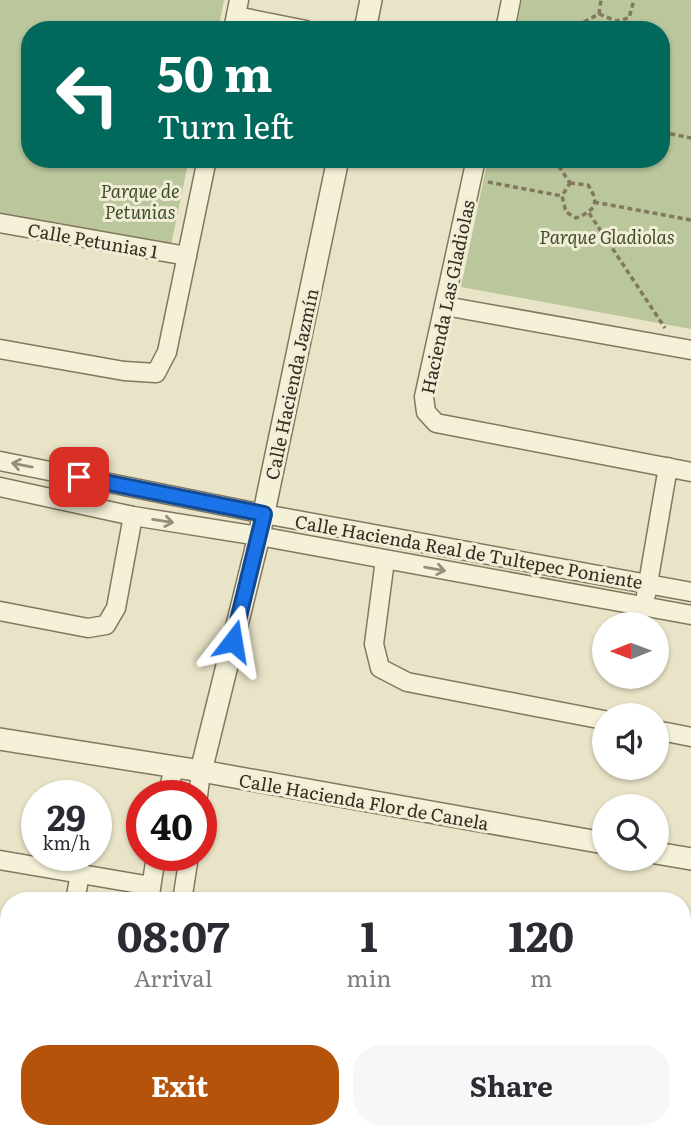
<!DOCTYPE html>
<meta charset="utf-8">
<style>
:root{--surface:#fff;--page:#f7f7f7;--text:#2b2b33;--muted:#7c7c81;--accent:#b45309}
body{margin:0;font-family:Literata,serif;background:var(--page);color:var(--text);height:100vh;display:flex;flex-direction:column;font-size:26px;white-space:nowrap}
*{box-sizing:border-box;margin:0}
p{font-size:23px;color:var(--muted)}
.icon{flex:none;width:38px;height:38px;fill:none;stroke:currentColor;stroke-width:2;stroke-linecap:round;stroke-linejoin:round}
.map{position:relative;flex:1;overflow:hidden}
.drawer{position:absolute;left:0px;top:892px;width:691px;height:247px;display:flex;flex-direction:column;background:var(--surface);border-radius:28px 28px 0 0;box-shadow:0 2px 5px #0004}
.drawer>*{flex:none}
.hud{position:absolute;left:21px;top:21px;width:649px;height:147px;border-radius:28px;box-shadow:0 2px 5px #0004;background:#00695c;color:#fff;overflow:hidden}
.needle{width:46px;rotate:269deg}
.fabs{position:absolute;left:592px;top:612px;display:grid;gap:14px}
.fabs a{display:grid;place-items:center;width:77px;height:77px;border-radius:50%;background:var(--surface);box-shadow:0 2px 5px #0004;font-size:35px}
.speed{position:absolute;left:21px;top:780px;display:flex;gap:14px;font-size:35px;font-weight:700;text-align:center}
.speed>*{display:grid;place-content:center;width:91px;height:91px;border-radius:50%;background:var(--surface);box-shadow:0 2px 5px #0004;line-height:1}
.speed small{font-size:18px;font-weight:400}
.speed .limit{border:10px solid #d22;background:#fff;color:#111}
.pin{position:absolute;display:grid;place-items:center;width:60px;height:60px;color:#fff;margin:-30px;border-radius:14px;box-shadow:0 4px 10px #0006}
.me{position:absolute;width:77px;margin:-38px;rotate:14deg;stroke-linejoin:round;filter:drop-shadow(0 0 5px #0008)}
.turn{display:flex;align-items:center;gap:24px;height:147px;padding:0 21px;font-size:32px}
.turn .icon{width:91px;height:91px;stroke-width:2.5}
.turn b{display:block;font-size:49px;line-height:60px}
.eta{display:flex;justify-content:space-evenly;align-items:center;height:119px;text-align:center}
.eta b{font-size:42px;font-weight:700;line-height:49px}
.button{display:flex;gap:14px;margin-top:auto;padding:14px 21px}
.button a{flex:1;height:80px;border-radius:28px;background:var(--accent);color:#fff;font-size:28px;font-weight:700;line-height:80px;text-align:center}
.button a+a{background:var(--page);color:var(--text)}
.map>svg:first-child{display:block}
.green{fill:#bac69c}
.lines{fill:none;stroke-linecap:round;stroke-linejoin:round}
.minor-casing{stroke:#82775f;stroke-width:21}
.tertiary-casing{stroke:#82775f;stroke-width:24}
.path{stroke:#82775f;stroke-width:3.5;stroke-dasharray:5 3.5;stroke-linecap:butt}
.minor{stroke:#f5f1d9;stroke-width:18}
.tertiary{stroke:#f5f1d9;stroke-width:21}
.oneway{stroke:#948f7c}
.route-casing{stroke:#114b97;stroke-width:18}
.route{stroke:#1a73e8;stroke-width:12}
.labels{text-anchor:middle;dominant-baseline:central;stroke-width:6;stroke-linejoin:round;paint-order:stroke}
.park-label{font-size:18px;font-style:italic;fill:#3f4e2a;stroke:#f1edd6}
.street-label{font-size:18px;fill:#342d20;stroke:#f1edd6}
</style>
<div class="map">
<svg width="691" height="1138" viewBox="0 0 691 1138">
<rect width="100%" height="100%" fill="#e9e4c7"/>
<!-- green -->
<g class="green">
<polygon points="0,0 224,0 218,30 30,30 30,159 189,159 171,245 0,216"/>
<polygon points="522,0 691,0 691,329 461,287 488,159 662,159 662,30 516,30"/>
</g>
<g class="lines">
<!-- minor casing -->
<g class="minor-casing">
<g id="minor">
<polyline points="236,16 306,30"/>
<polyline points="233,30 239,0"/>
<polyline points="505,30 511,0"/>
<polyline points="476,159 424,397 426,412 436,423 691,472"/>
<polyline points="0,223 187,256"/>
<polyline points="445,306 691,350"/>
<polyline points="0,349 124,371 156,373 167,352 207,159"/>
<polyline points="0,461 264,514 691,592"/>
<polyline points="0,487 133,516 259,536 691,615"/>
<polyline points="385,560 374,644 380,668 407,682 604,720"/>
<polyline points="646,595 668,467"/>
<polyline points="0,611 88,628 106,625 116,608 133,516"/>
<polyline points="656,730 691,737"/>
<polyline points="167,796 174,768"/>
<polyline points="198,796 201,771"/>
<polyline points="0,860 151,886"/>
<polyline points="75,901 80,874"/>
<polyline points="149,901 156,856"/>
<polyline points="182,901 189,856"/>
<polyline points="0,1109 9,1110"/>
<polyline points="401,1130 429,1138"/>
<polyline points="114,1138 115,1130"/>
<polyline points="146,1138 147,1130"/>
</g>
</g>
<!-- tertiary casing -->
<g class="tertiary-casing">
<g id="tertiary">
<polyline points="365,30 371,0"/>
<polyline points="0,739 201,771 604,843"/>
<polyline points="201,771 259,536 338,159"/>
<polyline points="656,853 691,859"/>
</g>
</g>
<!-- path -->
<g class="path">
<polyline points="599,14 601,0"/>
<polyline points="569,30 599,14 616,21 629,18 634,0"/>
<polyline points="662,132 691,138"/>
<polyline points="554,159 570,183"/>
<polyline points="488,182 562,196"/>
<path d="M570 183 588 185C600 203 596 210 576 218L566 212 562 196Z"/>
<polyline points="594,202 691,220"/>
<polyline points="589,213 665,328"/>
</g>
<!-- minor -->
<use href="#minor" class="minor"/>
<!-- tertiary -->
<use href="#tertiary" class="tertiary"/>
</g>
<!-- one-way arrows -->
<defs><path id="oneway-shaft" d="M-6 0H5M1.5-3L5.5 0L1.5 3" fill="none" stroke-width="1.6" stroke-linecap="round" stroke-linejoin="round" transform="scale(1.75)"/></defs>
<g class="oneway">
<use href="#oneway-shaft" transform="translate(22 465) rotate(-169)"/>
<use href="#oneway-shaft" transform="translate(163 521) rotate(9)"/>
<use href="#oneway-shaft" transform="translate(435 569) rotate(10)"/>
</g>
<g class="lines">
<!-- route casing -->
<g class="route-casing">
<polyline id="route" points="79,477 264,514 233,641"/>
</g>
<!-- route -->
<use href="#route" class="route"/>
</g>
<g class="labels">
<!-- park labels -->
<g class="park-label">
<text x="140" y="190">Parque de<tspan x="140" dy="21">Petunias</tspan></text>
<text x="607" y="236">Parque Gladiolas</text>
</g>
<!-- street labels -->
<g class="street-label">
<text transform="translate(93 240) rotate(10)">Calle Petunias 1</text>
<text transform="translate(447 297) rotate(-78)">Hacienda Las Gladiolas</text>
<text transform="translate(291 384) rotate(-78)">Calle Hacienda Jazmín</text>
<text transform="translate(469 551) rotate(10)">Calle Hacienda Real de Tultepec Poniente</text>
<text transform="translate(364 801) rotate(10)">Calle Hacienda Flor de Canela</text>
</g>
</g>
</svg>
<div class="fabs">
<a><svg class="needle" viewBox="-14 -14 28 28"><path d="M0-13l5 13h-10z" fill="#e53935"/><path d="M0 13l5-13h-10z" fill="#7c7c81"/></svg></a>
<a><svg class="icon" aria-label="sound" viewBox="0 0 24 24"><path d="M4 9h4l5-4v14l-5-4H4zM17 9q2 3 0 6"/></svg></a>
<a><svg class="icon" aria-label="search" viewBox="0 0 24 24"><circle cx="10" cy="10" r="6"/><path d="M15 15l6 6"/></svg></a>
</div>
<div class="speed"><div>29<small>km/h</small></div><div class="limit">40</div></div>
<div class="pin" style="left:79px;top:477px;background:#d93025"><svg class="icon" aria-label="arrive" viewBox="0 0 24 24"><path d="M6 21V4h12l-3 4 3 4H6"/></svg></div>
<svg class="me" style="left:233px;top:641px" viewBox="-20 -20 40 40"><path d="M0-17L14 15 0 8-14 15z" fill="#1a73e8" stroke="#fff" stroke-width="4"/></svg>
<div class="hud">
<div class="turn"><svg class="icon" aria-label="left" viewBox="0 0 24 24"><path d="M17 20v-9H6M10 6l-5 5 5 5"/></svg><div><b>50 m</b>Turn left</div></div>
</div>
<section class="drawer">
<div class="eta">
<div><b>08:07</b><p>Arrival</p></div>
<div><b>1</b><p>min</p></div>
<div><b>120</b><p>m</p></div>
</div>
<div class="button"><a>Exit</a><a>Share</a></div>
</section>
</div>
